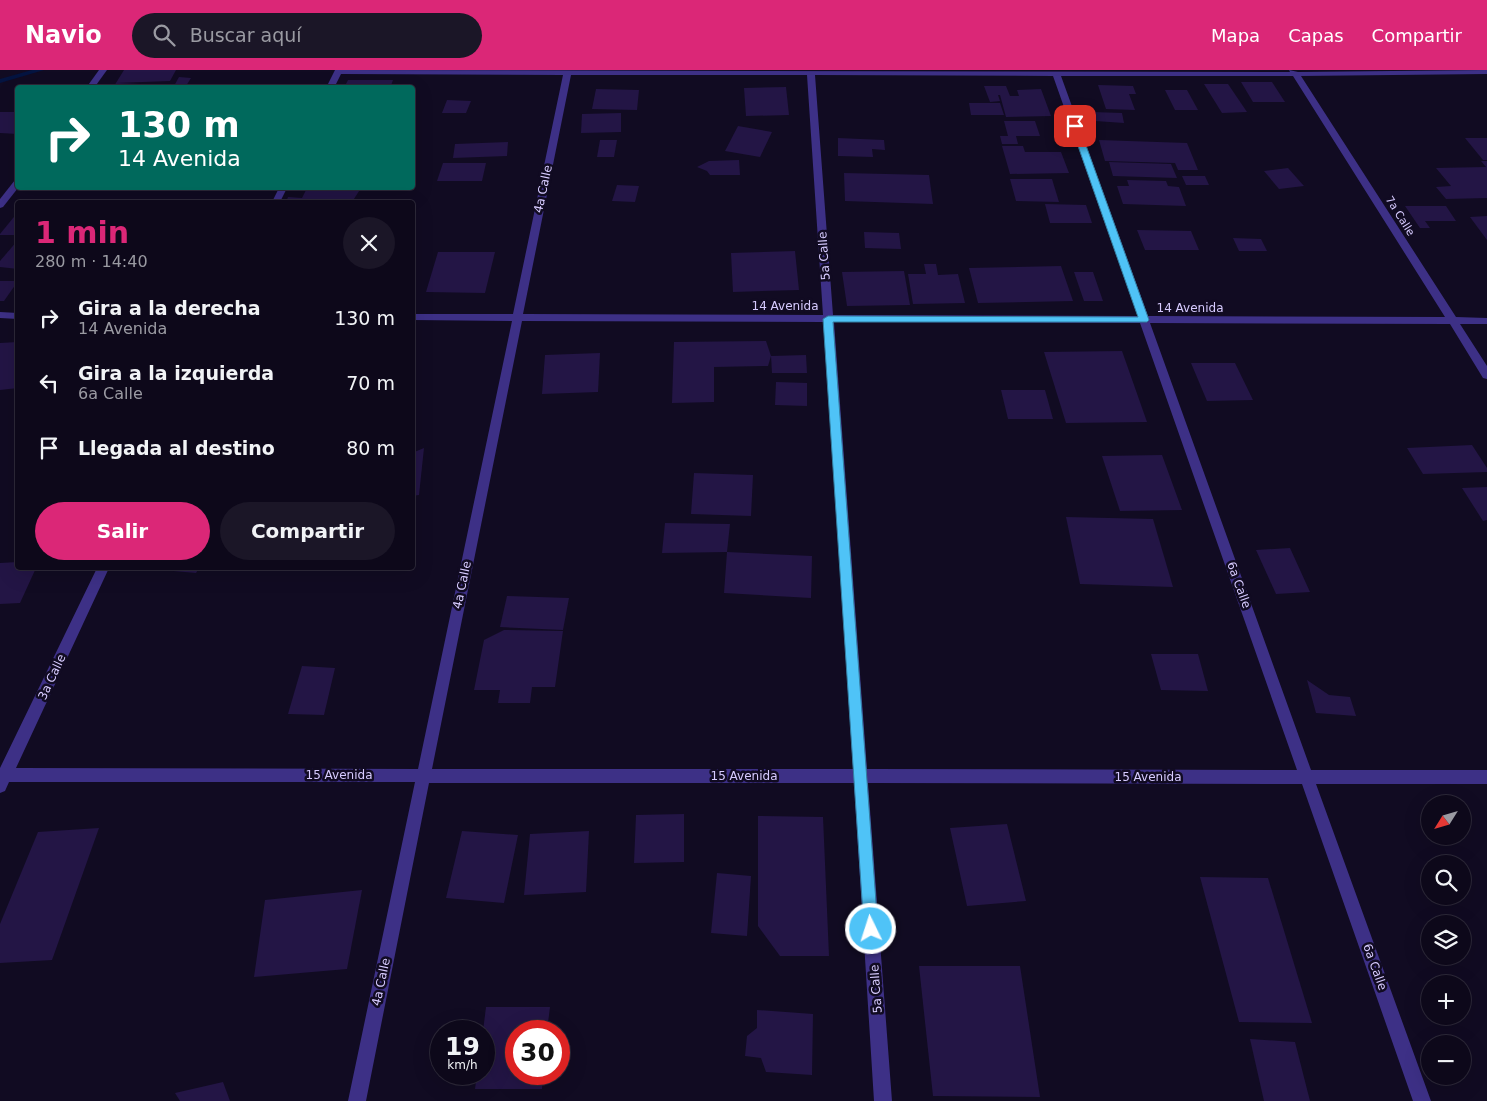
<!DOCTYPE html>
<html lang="es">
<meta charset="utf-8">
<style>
:root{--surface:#0d081a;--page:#1b1627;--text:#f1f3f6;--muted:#9a9aa2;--line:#2d2939;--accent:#db2777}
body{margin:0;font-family:"DejaVu Sans",sans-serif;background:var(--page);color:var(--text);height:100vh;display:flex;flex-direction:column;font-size:19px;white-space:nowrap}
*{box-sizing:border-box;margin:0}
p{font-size:16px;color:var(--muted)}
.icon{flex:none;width:28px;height:28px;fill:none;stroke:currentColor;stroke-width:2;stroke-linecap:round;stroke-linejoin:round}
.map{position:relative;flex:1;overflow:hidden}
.panel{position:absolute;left:15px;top:130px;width:400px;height:370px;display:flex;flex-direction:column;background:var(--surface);border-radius:5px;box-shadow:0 5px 20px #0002,0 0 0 1px var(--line)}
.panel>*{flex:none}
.top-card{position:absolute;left:15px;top:15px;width:400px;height:105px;border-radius:5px;box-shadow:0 5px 20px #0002,0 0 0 1px var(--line);background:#00695c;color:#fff;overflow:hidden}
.needle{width:32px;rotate:233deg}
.tools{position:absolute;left:1421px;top:725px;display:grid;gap:10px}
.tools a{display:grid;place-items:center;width:50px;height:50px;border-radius:50%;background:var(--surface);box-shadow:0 5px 20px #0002,0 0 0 1px var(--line);font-size:25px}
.speed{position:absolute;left:430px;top:950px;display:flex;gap:10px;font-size:25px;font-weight:700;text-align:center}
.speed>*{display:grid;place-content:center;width:65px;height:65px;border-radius:50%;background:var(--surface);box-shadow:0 5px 20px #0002,0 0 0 1px var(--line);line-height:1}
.speed small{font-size:12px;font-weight:400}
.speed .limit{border:8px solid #d22;background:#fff;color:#111}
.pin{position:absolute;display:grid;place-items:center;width:42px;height:42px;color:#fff;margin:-21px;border-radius:10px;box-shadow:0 2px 8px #0006}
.me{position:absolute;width:55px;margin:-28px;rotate:356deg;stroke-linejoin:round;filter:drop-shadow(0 0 4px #0008)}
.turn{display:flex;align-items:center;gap:18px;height:105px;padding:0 20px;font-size:22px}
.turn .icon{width:65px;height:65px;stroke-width:2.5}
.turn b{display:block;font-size:35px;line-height:42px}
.round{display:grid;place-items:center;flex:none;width:52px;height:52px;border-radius:26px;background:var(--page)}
.head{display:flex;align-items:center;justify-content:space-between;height:85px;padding:0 20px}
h1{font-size:30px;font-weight:700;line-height:38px;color:var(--accent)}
.action{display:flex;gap:10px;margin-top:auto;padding:10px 20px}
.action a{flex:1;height:58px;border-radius:30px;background:var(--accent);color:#fff;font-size:20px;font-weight:700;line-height:58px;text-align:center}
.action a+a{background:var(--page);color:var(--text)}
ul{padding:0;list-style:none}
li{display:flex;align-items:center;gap:15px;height:65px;padding:0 20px}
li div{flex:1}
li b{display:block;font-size:19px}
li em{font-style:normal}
header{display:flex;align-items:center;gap:30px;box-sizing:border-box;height:70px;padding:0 25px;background:var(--accent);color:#fff}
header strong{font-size:24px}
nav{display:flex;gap:28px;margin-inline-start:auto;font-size:18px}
.search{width:350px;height:45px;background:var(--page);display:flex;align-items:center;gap:12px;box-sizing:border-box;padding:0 18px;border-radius:28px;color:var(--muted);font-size:19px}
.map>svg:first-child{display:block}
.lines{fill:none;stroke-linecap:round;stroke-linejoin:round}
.stream{fill:#041441;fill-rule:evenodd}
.building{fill:#231545}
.minor{fill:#3d3086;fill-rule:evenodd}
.route{fill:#4fc3f7;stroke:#337fa1}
.labels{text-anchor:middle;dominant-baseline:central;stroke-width:5;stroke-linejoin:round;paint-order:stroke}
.far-street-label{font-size:11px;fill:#d7cbff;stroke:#110b22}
.street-label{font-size:12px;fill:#d7cbff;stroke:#110b22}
</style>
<header>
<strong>Navio</strong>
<div class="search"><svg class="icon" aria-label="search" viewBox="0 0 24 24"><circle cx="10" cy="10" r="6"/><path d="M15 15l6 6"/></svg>Buscar aquí</div>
<nav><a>Mapa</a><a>Capas</a><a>Compartir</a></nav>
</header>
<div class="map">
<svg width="1487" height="1031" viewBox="0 0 1487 1031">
<rect width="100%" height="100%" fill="#110b22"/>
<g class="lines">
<!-- stream -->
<polygon class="stream" points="32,0 44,0 0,13 0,9"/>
</g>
<!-- building -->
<g class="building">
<polygon points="124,0 176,0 170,11 116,13"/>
<polygon points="179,7 191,8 186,16 174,16"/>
<polygon points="348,10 393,10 390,18 344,18"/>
<polygon points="1241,12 1272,12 1285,32 1253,32"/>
<polygon points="116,13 165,15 163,18 113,18"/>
<polygon points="1204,14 1228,14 1247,42 1222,43"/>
<polygon points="1098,15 1133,16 1136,24 1129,24 1135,40 1106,39"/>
<polygon points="984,16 1006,16 1010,26 1019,26 1017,20 1041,19 1051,46 1006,47 1000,25 998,25 1000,31 990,32"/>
<polygon points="786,17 789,45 746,46 744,18"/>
<polygon points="596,19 639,20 637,40 592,39"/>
<polygon points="1165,20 1187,20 1198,40 1175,40"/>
<polygon points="447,30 471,31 466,43 442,43"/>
<polygon points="969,33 1000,33 1004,45 971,45"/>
<polygon points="0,42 18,42 18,64 0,63"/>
<polygon points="1092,42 1122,43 1124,53 1095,51"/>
<polygon points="621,43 621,62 581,63 582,44"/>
<polygon points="1004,51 1035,51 1040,66 1016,66 1018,74 1002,74 1000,66 1008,66"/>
<polygon points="738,56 772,62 760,87 725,81"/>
<polygon points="838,68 884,70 885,80 872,79 873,87 838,86"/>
<polygon points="1465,68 1487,68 1487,90 1483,90"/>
<polygon points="600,70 617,70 614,87 597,87"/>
<polygon points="1099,70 1187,73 1198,100 1178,100 1175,93 1105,91"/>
<polygon points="508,72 507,86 453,88 455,74"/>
<polygon points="1002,76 1023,76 1025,82 1061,82 1069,103 1010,104"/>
<polygon points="739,90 740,105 710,105 707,101 697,97 709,91"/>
<polygon points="1481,91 1487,91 1487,128 1446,129 1436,117 1451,116 1436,98 1486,97"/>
<polygon points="1109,92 1171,94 1177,108 1113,106"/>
<polygon points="443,93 486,93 482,111 437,111"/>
<polygon points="1288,98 1304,116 1279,119 1264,101"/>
<polygon points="844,103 929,105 933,134 845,131"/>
<polygon points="1182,106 1205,106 1209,115 1186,115"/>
<polygon points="1010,109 1052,109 1059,132 1016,131"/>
<polygon points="1127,110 1166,111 1168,116 1179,117 1186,136 1123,134 1117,116 1129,116"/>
<polygon points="617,115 639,116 635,132 612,131"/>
<polygon points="307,118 361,118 352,132 286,132 288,127 302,128"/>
<polygon points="1045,134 1086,135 1092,153 1050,153"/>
<polygon points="1405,136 1446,136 1456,151 1425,151 1430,158 1420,158"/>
<polygon points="18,142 18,165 0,165 0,164"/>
<polygon points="1487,146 1487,170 1470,147"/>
<polygon points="1137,160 1191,161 1199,180 1145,180"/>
<polygon points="864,162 899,163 901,179 865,178"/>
<polygon points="1233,168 1261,169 1267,181 1239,181"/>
<polygon points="18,170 18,199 0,197 0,191"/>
<polygon points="795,181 799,220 733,222 731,183"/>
<polygon points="438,182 495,182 485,223 426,222"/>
<polygon points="924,194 936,194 938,205 958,204 965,233 913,234 908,204 926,204"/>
<polygon points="1061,196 1073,231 978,233 969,198"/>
<polygon points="904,201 910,235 847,236 842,202"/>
<polygon points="1074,202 1093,202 1103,231 1084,231"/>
<polygon points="0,211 18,211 4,231 0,231"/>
<polygon points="766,271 771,286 768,296 714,297 714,332 672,333 674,272"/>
<polygon points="18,272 18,318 0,320 0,273"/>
<polygon points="1122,281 1147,352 1066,353 1044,282"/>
<polygon points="600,283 598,322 542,324 545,285"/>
<polygon points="806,285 807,303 772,303 771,286"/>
<polygon points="1191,293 1235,293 1253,330 1207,331"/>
<polygon points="776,312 807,313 807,336 775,335"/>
<polygon points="1001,320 1045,320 1053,349 1008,349"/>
<polygon points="1472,375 1487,398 1487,402 1423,404 1407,378"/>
<polygon points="424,378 419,425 412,426 412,383"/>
<polygon points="1162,385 1182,440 1120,441 1102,386"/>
<polygon points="694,403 753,405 751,446 691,444"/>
<polygon points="1487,417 1487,450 1483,451 1462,418"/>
<polygon points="1066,447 1153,449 1173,517 1080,514"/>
<polygon points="665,453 730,454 727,482 812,486 811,528 724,523 727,482 662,483"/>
<polygon points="1290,478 1310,522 1276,524 1256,480"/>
<polygon points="18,492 18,498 36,498 20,533 0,534 0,493"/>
<polygon points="163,498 199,498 196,503 162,500"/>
<polygon points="507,526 569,528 563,560 500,557"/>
<polygon points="504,560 563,561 555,617 532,617 530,633 498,633 500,620 474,620 484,570"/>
<polygon points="1151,584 1198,584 1208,621 1161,620"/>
<polygon points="302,596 335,598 324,645 288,644"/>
<polygon points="1307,610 1329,625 1350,627 1356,646 1316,643"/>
<polygon points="684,744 684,792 634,793 636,745"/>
<polygon points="758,746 823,747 829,886 780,886 758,856"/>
<polygon points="1007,754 1026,831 967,836 950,758"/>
<polygon points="99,758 52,890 0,893 0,854 38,762"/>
<polygon points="462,761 518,765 504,833 446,828"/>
<polygon points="589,761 586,822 524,825 530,764"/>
<polygon points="717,803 751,806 747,866 711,863"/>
<polygon points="1200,807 1268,808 1312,953 1239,952"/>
<polygon points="362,820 347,899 254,907 265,830"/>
<polygon points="919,896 1020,896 1040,1027 933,1026"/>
<polygon points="486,937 550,937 547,961 516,961 516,1004 543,1004 542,1019 475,1019 477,1004 484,1004 483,961"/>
<polygon points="757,940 813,944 812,1005 766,1002 761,988 745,986 747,966 757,958"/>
<polygon points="1250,969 1295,972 1310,1031 1264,1031"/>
<polygon points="223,1012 230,1031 180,1031 175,1023"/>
</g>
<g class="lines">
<!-- minor -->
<g class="minor">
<polygon points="99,0 107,0 94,18 86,18"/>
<path d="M335 0 1290 2 1289 0 1298 2 1487 0V4L1301 6 1456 247 1487 248V254H1460L1487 296V309L1483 308 1450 254 1150 253 1311 700H1487V714H1316L1431 1031H1413L1302 714 868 713 892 1031H874L854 713H429L366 1031H348L415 712H9L5 721 0 723V698L97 498H109L16 698 418 699 512 251 412 250V244H513L563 5 341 4 334 18H326ZM571 5H807L823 245 523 244ZM815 5 1053 6 1138 246 833 245ZM1061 6H1293L1445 247 1148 246ZM522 251 824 252 853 699H432ZM834 252 1140 253 1297 700 867 699Z"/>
<polygon points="18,109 18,118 3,137 0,138 0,129 15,110"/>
<polygon points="279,118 287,118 280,132 272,132"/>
<polygon points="0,242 18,243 18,249 0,248"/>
</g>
</g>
<!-- route -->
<polygon class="route" points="1075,54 1079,56 1149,250 1147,252 833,252 878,859 876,864 871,866 866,864 864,859 823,249 828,246 1138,247 1071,56"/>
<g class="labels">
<!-- far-street labels -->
<g class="far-street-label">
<text transform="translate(1400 146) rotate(58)">7a Calle</text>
</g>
<!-- street labels -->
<g class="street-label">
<text transform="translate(543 119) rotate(-78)">4a Calle</text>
<text transform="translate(824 186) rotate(-94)">5a Calle</text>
<text x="785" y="236">14 Avenida</text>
<text x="1190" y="238">14 Avenida</text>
<text transform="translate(462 515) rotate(-78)">4a Calle</text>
<text transform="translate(1239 515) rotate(70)">6a Calle</text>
<text transform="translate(52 607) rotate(-65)">3a Calle</text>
<text x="339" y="705">15 Avenida</text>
<text x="744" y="706">15 Avenida</text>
<text x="1148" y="707">15 Avenida</text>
<text transform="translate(1375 897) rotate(70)">6a Calle</text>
<text transform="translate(381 912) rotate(-78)">4a Calle</text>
<text transform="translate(876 919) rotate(-94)">5a Calle</text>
</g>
</g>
</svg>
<div class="tools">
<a><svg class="needle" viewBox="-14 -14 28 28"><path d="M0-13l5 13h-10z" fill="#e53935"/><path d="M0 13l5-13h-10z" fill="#9a9aa2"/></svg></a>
<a><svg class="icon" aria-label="search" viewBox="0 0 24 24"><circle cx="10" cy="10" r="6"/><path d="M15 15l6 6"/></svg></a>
<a><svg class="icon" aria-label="layers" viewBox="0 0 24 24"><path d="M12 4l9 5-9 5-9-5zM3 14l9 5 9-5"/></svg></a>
<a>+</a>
<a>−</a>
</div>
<div class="speed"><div>19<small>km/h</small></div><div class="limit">30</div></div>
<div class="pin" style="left:1075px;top:56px;background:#d93025"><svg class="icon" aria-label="arrive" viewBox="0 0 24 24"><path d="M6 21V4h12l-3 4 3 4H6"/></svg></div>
<svg class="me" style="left:871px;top:859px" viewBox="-20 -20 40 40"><circle r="17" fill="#4fc3f7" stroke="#fff" stroke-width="3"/><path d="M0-11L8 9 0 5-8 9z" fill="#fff"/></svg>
<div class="top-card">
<div class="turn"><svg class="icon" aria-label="right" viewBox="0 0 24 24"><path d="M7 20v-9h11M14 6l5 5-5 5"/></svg><div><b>130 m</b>14 Avenida</div></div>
</div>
<section class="panel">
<div class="head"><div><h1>1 min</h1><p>280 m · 14:40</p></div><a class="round"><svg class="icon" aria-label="close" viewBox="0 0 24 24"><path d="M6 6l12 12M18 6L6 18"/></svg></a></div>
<ul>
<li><svg class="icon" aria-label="right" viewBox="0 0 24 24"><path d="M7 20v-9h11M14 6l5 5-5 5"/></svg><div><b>Gira a la derecha</b><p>14 Avenida</p></div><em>130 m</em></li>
<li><svg class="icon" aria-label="left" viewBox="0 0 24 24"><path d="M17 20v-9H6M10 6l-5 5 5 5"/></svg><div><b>Gira a la izquierda</b><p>6a Calle</p></div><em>70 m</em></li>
<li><svg class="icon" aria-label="arrive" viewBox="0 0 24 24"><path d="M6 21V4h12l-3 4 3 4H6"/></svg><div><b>Llegada al destino</b></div><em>80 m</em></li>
</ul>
<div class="action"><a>Salir</a><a>Compartir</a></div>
</section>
</div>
